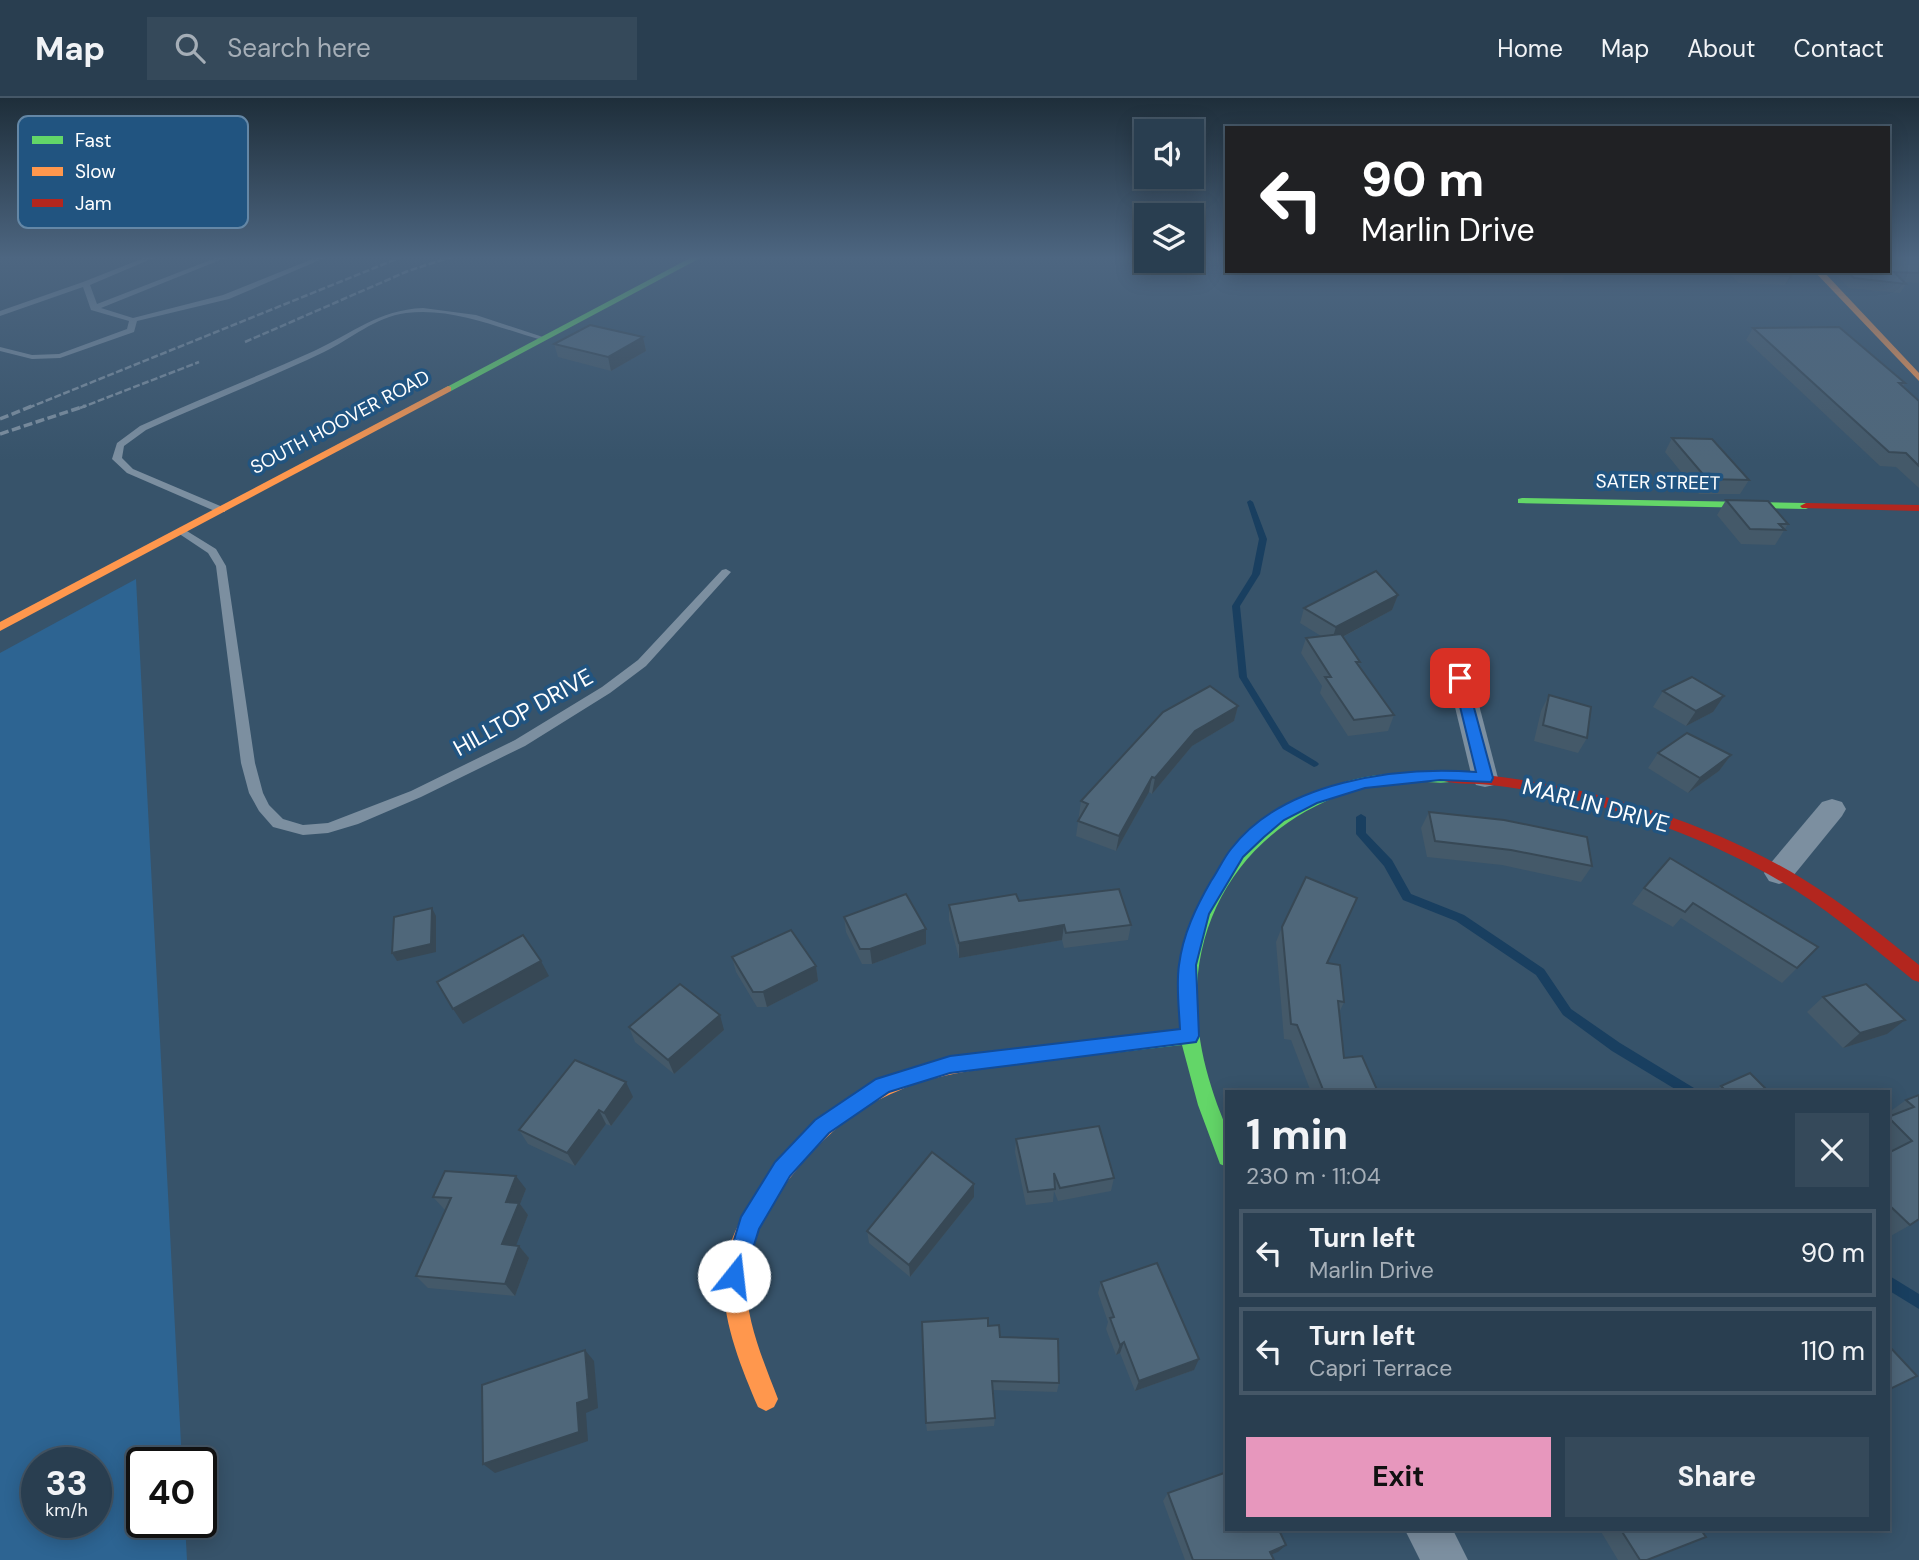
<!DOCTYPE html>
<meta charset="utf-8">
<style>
:root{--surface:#293e50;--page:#35495a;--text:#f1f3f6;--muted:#a5aeb7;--line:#455767;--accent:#e797bd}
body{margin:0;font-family:"DM Sans",sans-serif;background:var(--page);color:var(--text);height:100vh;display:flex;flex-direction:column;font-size:26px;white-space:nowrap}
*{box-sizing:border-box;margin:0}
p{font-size:23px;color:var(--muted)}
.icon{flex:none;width:38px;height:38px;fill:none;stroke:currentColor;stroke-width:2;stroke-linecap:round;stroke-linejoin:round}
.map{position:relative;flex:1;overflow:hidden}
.details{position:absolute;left:1225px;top:992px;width:665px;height:441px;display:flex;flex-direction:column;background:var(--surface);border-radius:0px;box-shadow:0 4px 18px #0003,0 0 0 2px var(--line)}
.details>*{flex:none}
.hud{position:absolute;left:1225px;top:28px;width:665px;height:147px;border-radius:0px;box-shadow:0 4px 18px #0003,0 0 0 2px var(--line);background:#202124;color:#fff;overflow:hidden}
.tools{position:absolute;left:1134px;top:21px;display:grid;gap:14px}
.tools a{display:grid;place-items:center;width:70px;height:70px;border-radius:0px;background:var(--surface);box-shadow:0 4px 18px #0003,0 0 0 2px var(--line);font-size:35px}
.speed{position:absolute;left:21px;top:1349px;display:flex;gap:14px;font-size:35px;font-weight:700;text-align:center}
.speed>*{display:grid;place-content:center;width:91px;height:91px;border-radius:50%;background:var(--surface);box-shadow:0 4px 18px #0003,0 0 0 2px var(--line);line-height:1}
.speed small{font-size:18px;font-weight:400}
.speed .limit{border:4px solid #111;border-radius:10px;background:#fff;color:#111}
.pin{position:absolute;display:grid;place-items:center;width:60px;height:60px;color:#fff;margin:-30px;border-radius:14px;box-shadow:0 4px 10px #0006}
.me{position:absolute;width:77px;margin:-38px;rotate:16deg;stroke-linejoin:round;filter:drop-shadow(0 0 5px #0008)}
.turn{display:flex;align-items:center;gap:24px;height:147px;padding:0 21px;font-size:32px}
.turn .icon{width:91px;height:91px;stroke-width:2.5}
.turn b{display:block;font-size:49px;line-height:60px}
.round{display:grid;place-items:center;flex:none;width:74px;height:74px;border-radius:0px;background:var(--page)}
.head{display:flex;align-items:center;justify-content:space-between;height:119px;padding:0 21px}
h1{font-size:42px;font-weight:700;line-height:52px}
.button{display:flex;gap:14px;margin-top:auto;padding:14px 21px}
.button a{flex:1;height:80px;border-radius:0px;background:var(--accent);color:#111;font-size:28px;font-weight:700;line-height:80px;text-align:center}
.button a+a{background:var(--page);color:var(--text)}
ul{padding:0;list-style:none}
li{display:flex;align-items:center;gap:21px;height:88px;margin:0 14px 10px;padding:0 7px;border:4px solid var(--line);border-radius:0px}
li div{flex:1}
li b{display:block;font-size:26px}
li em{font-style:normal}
header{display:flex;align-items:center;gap:42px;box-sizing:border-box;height:98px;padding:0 35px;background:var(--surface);border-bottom:2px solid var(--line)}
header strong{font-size:33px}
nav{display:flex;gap:38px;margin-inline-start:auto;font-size:24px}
.search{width:490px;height:63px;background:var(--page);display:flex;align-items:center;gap:18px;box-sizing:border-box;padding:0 24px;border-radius:0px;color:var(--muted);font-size:26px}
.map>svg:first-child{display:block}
.green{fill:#2d6492;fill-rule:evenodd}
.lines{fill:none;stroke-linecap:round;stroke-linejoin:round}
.stream{fill:#193f60;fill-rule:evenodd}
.lane{fill:#7c8fa0;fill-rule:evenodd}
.street{fill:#7c8fa0;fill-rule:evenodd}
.fast{fill:#63d668;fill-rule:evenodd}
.slow{fill:#ff974d;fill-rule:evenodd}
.jam{fill:#b3261e;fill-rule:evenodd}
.rail-far1{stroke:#7e90a0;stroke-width:2.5;stroke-dasharray:7 2.5;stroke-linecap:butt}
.rail{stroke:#7e90a0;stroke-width:3.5;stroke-dasharray:9 3.5;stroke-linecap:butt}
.wall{fill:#445969}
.shaded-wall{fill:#374855}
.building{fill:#4f677a;stroke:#374855;stroke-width:2}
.route{fill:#1a73e8;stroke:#114b97;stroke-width:2}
.labels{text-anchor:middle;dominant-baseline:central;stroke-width:7;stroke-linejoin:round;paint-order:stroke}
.far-street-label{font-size:19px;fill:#fff;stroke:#215480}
.street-label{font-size:23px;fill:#fff;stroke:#215480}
.key{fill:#215480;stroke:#6487a6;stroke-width:2}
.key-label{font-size:19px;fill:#fff}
</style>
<header>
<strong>Map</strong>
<div class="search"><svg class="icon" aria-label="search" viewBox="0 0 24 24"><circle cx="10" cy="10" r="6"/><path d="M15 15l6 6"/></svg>Search here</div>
<nav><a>Home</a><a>Map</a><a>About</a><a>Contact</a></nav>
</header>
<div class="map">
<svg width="1919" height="1462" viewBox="0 0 1919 1462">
<rect width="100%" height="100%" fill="#37536a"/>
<!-- green -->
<path class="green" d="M136 481 182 1365H142V1424L185 1425 187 1462H0V555ZM37 1365H96V1424H37Z"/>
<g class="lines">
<!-- stream -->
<g class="stream">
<polygon points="1250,402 1253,404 1267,441 1260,476 1240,508 1247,579 1289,647 1317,664 1319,666 1317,668 1314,669 1283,651 1239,579 1232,508 1252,476 1259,441 1247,404"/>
<polygon points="1361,716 1366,719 1366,735 1392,762 1411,796 1464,817 1544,871 1571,911 1620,945 1694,990 1696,994 1680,994 1612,953 1563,917 1536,877 1456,823 1403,802 1384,768 1356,736 1356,719"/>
<polygon points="1888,1177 1919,1196 1919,1211 1888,1192"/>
</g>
<!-- lane -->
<g class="lane">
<polygon points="149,158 158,158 90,187 97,206 221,158 230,158 101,210 133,220 223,197 320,158 329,158 229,201 137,223 134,234 60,260 32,261 0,253 0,249 32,257 59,256 127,231 129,223 91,212 83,189 0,218 0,213 83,184"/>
<path d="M423 210 476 217 546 240 542 242C498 230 453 209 406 215 375 219 351 241 324 254 265 282 205 305 146 332L124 348 122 360 133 371 225 410V414H217L127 375 112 361 117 345 140 328C197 302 256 279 314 253 353 235 378 212 423 210Z"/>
<polygon points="182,430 216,451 226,468 255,665 263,695 269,707 283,721 303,727 328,725 411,693 515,642 602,589 638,562 722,472 726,471 731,474 646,568 610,595 525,648 421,699 358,726 328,735 303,737 273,729 259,713 249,695 241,665 216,468 208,455 178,435 178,431"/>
</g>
<!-- street -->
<g class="street">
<polygon points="1460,572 1469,575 1472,580 1498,680 1494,687 1485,689 1476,687 1472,680 1448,580 1451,575"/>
<polygon points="1832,701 1842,704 1846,711 1842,718 1789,783 1779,786 1769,783 1764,775 1769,767 1822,704"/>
<polygon points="1405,1432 1453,1432 1468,1462 1420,1462"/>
</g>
<!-- fast -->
<g class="fast">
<polygon points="694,158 704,158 451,293 443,291"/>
<polygon points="1522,400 1806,405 1812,408 1806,411 1518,405 1518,401"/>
<path d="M1449 674 1457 679 1454 683C1444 686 1433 684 1423 684 1398 685 1372 686 1349 694 1244 730 1184 823 1199 934 1202 959 1209 983 1217 1006 1220 1014 1224 1023 1226 1031 1229 1043 1227 1057 1227 1069L1220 1066 1198 1007 1182 947 999 968 992 966 990 960 992 954 999 952 1180 931C1170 816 1235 714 1348 683 1381 674 1415 674 1449 674Z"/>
</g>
<!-- slow -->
<g class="slow">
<polygon points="1814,173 1823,173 1919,275 1919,283"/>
<polygon points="448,288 451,289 451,293 0,533 0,524"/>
<path d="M999 952 1006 954 1008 960 1006 966C992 971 978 971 964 974 942 978 918 983 898 993 879 1001 859 1011 843 1025 803 1057 748 1125 746 1178 745 1221 763 1262 778 1301L774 1309 766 1313 758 1309C741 1269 721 1221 724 1177 726 1144 745 1111 763 1085 826 994 893 968 999 952Z"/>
</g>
<!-- jam -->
<g class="jam">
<polygon points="1806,405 1919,407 1919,413 1802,410 1800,408"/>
<path d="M1449 674C1573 682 1697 717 1803 781 1844 806 1882 837 1919 867V884L1913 882C1875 851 1837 819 1795 792 1728 750 1651 720 1575 702 1547 696 1519 690 1491 687 1476 685 1459 687 1444 683L1441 679Z"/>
</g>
<!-- rail-far1 -->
<g class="rail-far1">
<polyline points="245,244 408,173 454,158"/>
<polyline points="28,310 404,158"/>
<polyline points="80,310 199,264"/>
</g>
<!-- rail -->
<g class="rail">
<polyline points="0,321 32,308"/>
<polyline points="0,336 85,308"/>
</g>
</g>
<!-- wall -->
<g class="wall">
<polygon points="1192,158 1227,158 1227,161 1192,160"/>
<polygon points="1919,158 1919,185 1904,184 1906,186 1900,195 1849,190 1832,173 1888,173"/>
<polygon points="1465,173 1657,173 1655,178 1565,175 1562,184 1471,182"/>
<polygon points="1713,173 1796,173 1785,187 1739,185 1727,174"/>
<polygon points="1753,230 1905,285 1903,289 1919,303 1919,390 1896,369 1880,368 1746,242"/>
<polygon points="643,239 646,253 611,273 558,259 554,246"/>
<polygon points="1672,340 1749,382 1740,396 1699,396 1665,354"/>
<polygon points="1726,402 1788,426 1775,447 1741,446 1717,417"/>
<polygon points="1398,497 1392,512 1343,539 1360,564 1359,568 1394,617 1388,633 1348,638 1320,595 1322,588 1301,555 1306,540 1321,538 1300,525 1304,510"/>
<polygon points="1663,593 1713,614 1686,628 1653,609"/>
<polygon points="1549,597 1587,640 1578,655 1534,643 1541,613"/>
<polygon points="1238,608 1234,623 1192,648 1152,696 1149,694 1116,753 1076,738 1081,703"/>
<polygon points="1658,655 1731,657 1719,673 1688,695 1648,670"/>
<polygon points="1429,714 1592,768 1581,784 1502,767 1427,759 1421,730"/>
<polygon points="1670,760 1818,849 1782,885 1681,820 1673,829 1632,806 1644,790"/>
<polygon points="1019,803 1131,827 1128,842 1064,850 1062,842 959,860 949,822 949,807"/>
<polygon points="844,819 926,846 872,866 862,866 846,834"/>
<polygon points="1282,829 1327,865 1344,904 1339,915 1344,960 1378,994 1311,994 1291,942 1284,941 1276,844"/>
<polygon points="732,859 816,868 818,883 767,909 757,909 736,874"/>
<polygon points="1823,899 1887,936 1843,950 1807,914"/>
<polygon points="629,929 724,932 674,976 635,944"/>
<polygon points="1721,988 1769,994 1714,994"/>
<polygon points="1919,997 1919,1122 1889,1139 1888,1138 1888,1055 1891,1054 1888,1052 1888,1019 1890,1018 1888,1015 1906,1002"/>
<polygon points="633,999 611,1028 606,1026 575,1068 528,1046 519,1032"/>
<polygon points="1016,1041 1114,1080 1111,1093 1058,1103 1054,1093 1053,1104 1026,1107 1015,1054"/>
<polygon points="526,1091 520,1106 528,1117 516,1147 519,1148 529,1160 515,1198 428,1190 416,1178 446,1112 444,1111 433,1099"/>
<polygon points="974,1099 910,1179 869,1145 867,1133"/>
<polygon points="1101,1184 1194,1272 1135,1293 1120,1255 1116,1257 1106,1231 1108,1224 1098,1195"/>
<polygon points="988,1228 1000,1239 1059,1285 1057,1294 992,1292 995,1320 994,1328 927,1333 926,1325"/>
<polygon points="1168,1395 1278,1454 1271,1456 1274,1462 1185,1462 1163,1403"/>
<polygon points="1600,1432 1701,1432 1647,1462 1618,1462"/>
</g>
<!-- shaded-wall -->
<g class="shaded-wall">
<polygon points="1794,173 1796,173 1785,187 1790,178"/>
<polygon points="643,239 646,253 611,273 608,259"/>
<polygon points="1398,497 1392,512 1331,545 1336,529"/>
<polygon points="1724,598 1713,614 1686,628 1696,613"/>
<polygon points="1238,608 1234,623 1192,648 1152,696 1155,680 1195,633"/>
<polygon points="1731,657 1719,673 1688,695 1700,680"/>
<polygon points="1152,679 1149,694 1116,753 1119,738"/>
<polygon points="432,810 436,818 436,854 397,863 392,855"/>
<polygon points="1064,827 1062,842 959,860 959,845"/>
<polygon points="926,831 926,846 872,866 870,851"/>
<polygon points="541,863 549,878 463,926 453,911"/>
<polygon points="816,868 818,883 767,909 763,894"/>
<polygon points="720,917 724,932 674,976 668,962"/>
<polygon points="1905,922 1887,936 1843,950 1860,935"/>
<polygon points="626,984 633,999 611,1028 604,1015"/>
<polygon points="599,1012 606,1026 575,1068 567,1055"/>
<polygon points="516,1078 526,1091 520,1106 528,1117 512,1158 502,1146 506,1104"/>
<polygon points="974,1086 974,1099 910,1179 909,1167"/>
<polygon points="519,1148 529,1160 515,1198 505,1186"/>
<polygon points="1124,1244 1120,1255 1116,1257 1120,1247"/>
<polygon points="585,1252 594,1263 598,1310 586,1315 588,1343 495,1375 483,1366 577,1305"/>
<polygon points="1199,1261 1194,1272 1135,1293 1139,1283"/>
<polygon points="1286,1447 1278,1454 1262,1460 1270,1454"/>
</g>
<!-- building -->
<g class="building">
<polygon points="1888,158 1919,158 1919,175 1894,174 1906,186 1854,180 1847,173 1888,173"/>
<polygon points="1510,173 1565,173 1566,174"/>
<polygon points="1741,173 1794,173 1790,178 1744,176"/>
<polygon points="590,227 643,239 608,259 554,246"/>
<polygon points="1839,229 1905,285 1899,285 1919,303 1919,368 1906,355 1889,354 1753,230"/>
<polygon points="1672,340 1712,341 1749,382 1707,381"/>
<polygon points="1726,402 1768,403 1788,426 1779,426 1785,432 1750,431"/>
<polygon points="1376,473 1398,497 1336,529 1304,510"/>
<polygon points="1341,536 1360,564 1356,564 1394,617 1354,622 1325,579 1331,579 1306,540"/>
<polygon points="1692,579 1724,598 1696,613 1663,593"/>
<polygon points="1210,588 1238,608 1195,633 1155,680 1152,679 1119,738 1078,723 1088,706 1081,703 1163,614"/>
<polygon points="1549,597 1591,609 1587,640 1543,627"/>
<polygon points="1687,635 1731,657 1700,680 1658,655"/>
<polygon points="1429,714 1504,722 1587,739 1592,768 1511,752 1435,743"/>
<polygon points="1670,760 1818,849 1797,870 1693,805 1685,814 1644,790"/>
<polygon points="1306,779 1357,800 1327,865 1340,867 1344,904 1338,903 1344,960 1362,958 1378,994 1324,994 1297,927 1291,926 1282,829"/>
<polygon points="1119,791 1131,827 1066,835 1064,827 959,845 949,807 1016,796 1019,803"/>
<polygon points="906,796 926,831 870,851 860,851 844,819"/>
<polygon points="432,810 431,846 392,855 394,819"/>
<polygon points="791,832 816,868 763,894 753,894 732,859"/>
<polygon points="523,837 541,863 453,911 437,884"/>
<polygon points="680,886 720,917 668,962 629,929"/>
<polygon points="1866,886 1905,922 1860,935 1823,899"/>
<polygon points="575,962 626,984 604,1015 599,1012 567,1055 519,1032"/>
<polygon points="1750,975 1769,994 1727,994 1721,988"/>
<polygon points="1919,997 1919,1121 1910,1127 1888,1106 1888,1055 1912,1043 1888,1019 1914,1009 1906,1002"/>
<polygon points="1099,1028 1114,1080 1060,1090 1054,1075 1055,1091 1028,1094 1016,1041"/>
<polygon points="932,1054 974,1086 909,1167 867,1133"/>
<polygon points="445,1073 516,1078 506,1104 519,1105 502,1146 519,1148 505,1186 416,1178 451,1100 433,1099"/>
<polygon points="1157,1165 1199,1261 1139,1283 1124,1244 1120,1247 1110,1220 1114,1219 1101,1184"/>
<polygon points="988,1220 988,1228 999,1227 1000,1239 1058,1241 1059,1285 992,1283 995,1320 926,1325 922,1224"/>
<polygon points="1888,1247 1917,1278 1888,1292"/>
<polygon points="585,1252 589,1301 577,1305 579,1334 483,1366 482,1287"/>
<polygon points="1227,1374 1227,1432 1279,1432 1286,1447 1270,1454 1274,1462 1193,1462 1168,1395"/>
<polygon points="1621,1432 1701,1432 1706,1439 1647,1462 1640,1462"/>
</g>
<!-- sky -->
<linearGradient id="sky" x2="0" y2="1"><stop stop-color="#1e2e3a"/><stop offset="0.44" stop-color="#4d6681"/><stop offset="1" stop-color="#4d6681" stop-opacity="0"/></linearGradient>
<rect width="1919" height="363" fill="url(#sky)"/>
<!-- route -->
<path class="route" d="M1460 575 1466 580 1493 680 1491 684 1440 682 1365 690 1317 705 1284 722 1264 739 1243 759 1209 816 1196 867 1199 938 1196 944 950 975 889 994 829 1035 790 1078 759 1131 742 1186 734 1190 727 1186 723 1178 741 1119 775 1064 815 1022 876 981 950 958 1180 931C1179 910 1176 887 1179 867 1183 836 1196 809 1211 783 1218 773 1223 761 1231 751 1283 683 1397 668 1476 674L1453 580Z"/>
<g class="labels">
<!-- far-street labels -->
<g class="far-street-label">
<text transform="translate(340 324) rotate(-28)">SOUTH HOOVER ROAD</text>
<text transform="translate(1658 384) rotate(1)">SATER STREET</text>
</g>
<!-- street labels -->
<g class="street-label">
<text transform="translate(523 614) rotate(-29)">HILLTOP DRIVE</text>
<text transform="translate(1596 707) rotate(15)">MARLIN DRIVE</text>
</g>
</g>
<!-- legend -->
<rect x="18" y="18" width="230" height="112" rx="10" class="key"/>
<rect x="32" y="38" width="31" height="8" fill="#63d668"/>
<rect x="32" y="69" width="31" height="9" fill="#ff974d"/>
<rect x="32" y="101" width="31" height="8" fill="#b3261e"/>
<g class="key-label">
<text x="75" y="49">Fast</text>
<text x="75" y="80">Slow</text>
<text x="75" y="112">Jam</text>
</g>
</svg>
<div class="tools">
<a><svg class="icon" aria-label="sound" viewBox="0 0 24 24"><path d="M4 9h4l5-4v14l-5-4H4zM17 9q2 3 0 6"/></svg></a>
<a><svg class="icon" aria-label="layers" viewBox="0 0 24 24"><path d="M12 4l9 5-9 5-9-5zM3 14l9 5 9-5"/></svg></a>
</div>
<div class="speed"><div>33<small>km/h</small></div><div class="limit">40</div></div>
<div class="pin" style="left:1460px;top:580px;background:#d93025"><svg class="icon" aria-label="arrive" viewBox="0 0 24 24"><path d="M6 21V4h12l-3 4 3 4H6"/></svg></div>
<svg class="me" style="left:734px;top:1178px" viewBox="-20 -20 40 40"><circle r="19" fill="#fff"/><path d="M0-13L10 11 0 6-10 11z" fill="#1a73e8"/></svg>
<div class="hud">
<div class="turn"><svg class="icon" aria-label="left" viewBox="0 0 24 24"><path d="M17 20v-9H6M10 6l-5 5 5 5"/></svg><div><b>90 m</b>Marlin Drive</div></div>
</div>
<section class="details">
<div class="head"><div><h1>1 min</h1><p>230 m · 11:04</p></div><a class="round"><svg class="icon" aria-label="close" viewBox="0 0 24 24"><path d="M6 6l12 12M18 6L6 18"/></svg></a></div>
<ul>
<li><svg class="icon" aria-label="left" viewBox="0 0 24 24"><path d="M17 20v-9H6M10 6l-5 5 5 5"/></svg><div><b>Turn left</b><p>Marlin Drive</p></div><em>90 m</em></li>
<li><svg class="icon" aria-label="left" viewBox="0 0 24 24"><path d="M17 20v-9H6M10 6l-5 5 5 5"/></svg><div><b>Turn left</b><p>Capri Terrace</p></div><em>110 m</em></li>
</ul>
<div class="button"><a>Exit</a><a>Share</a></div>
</section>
</div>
